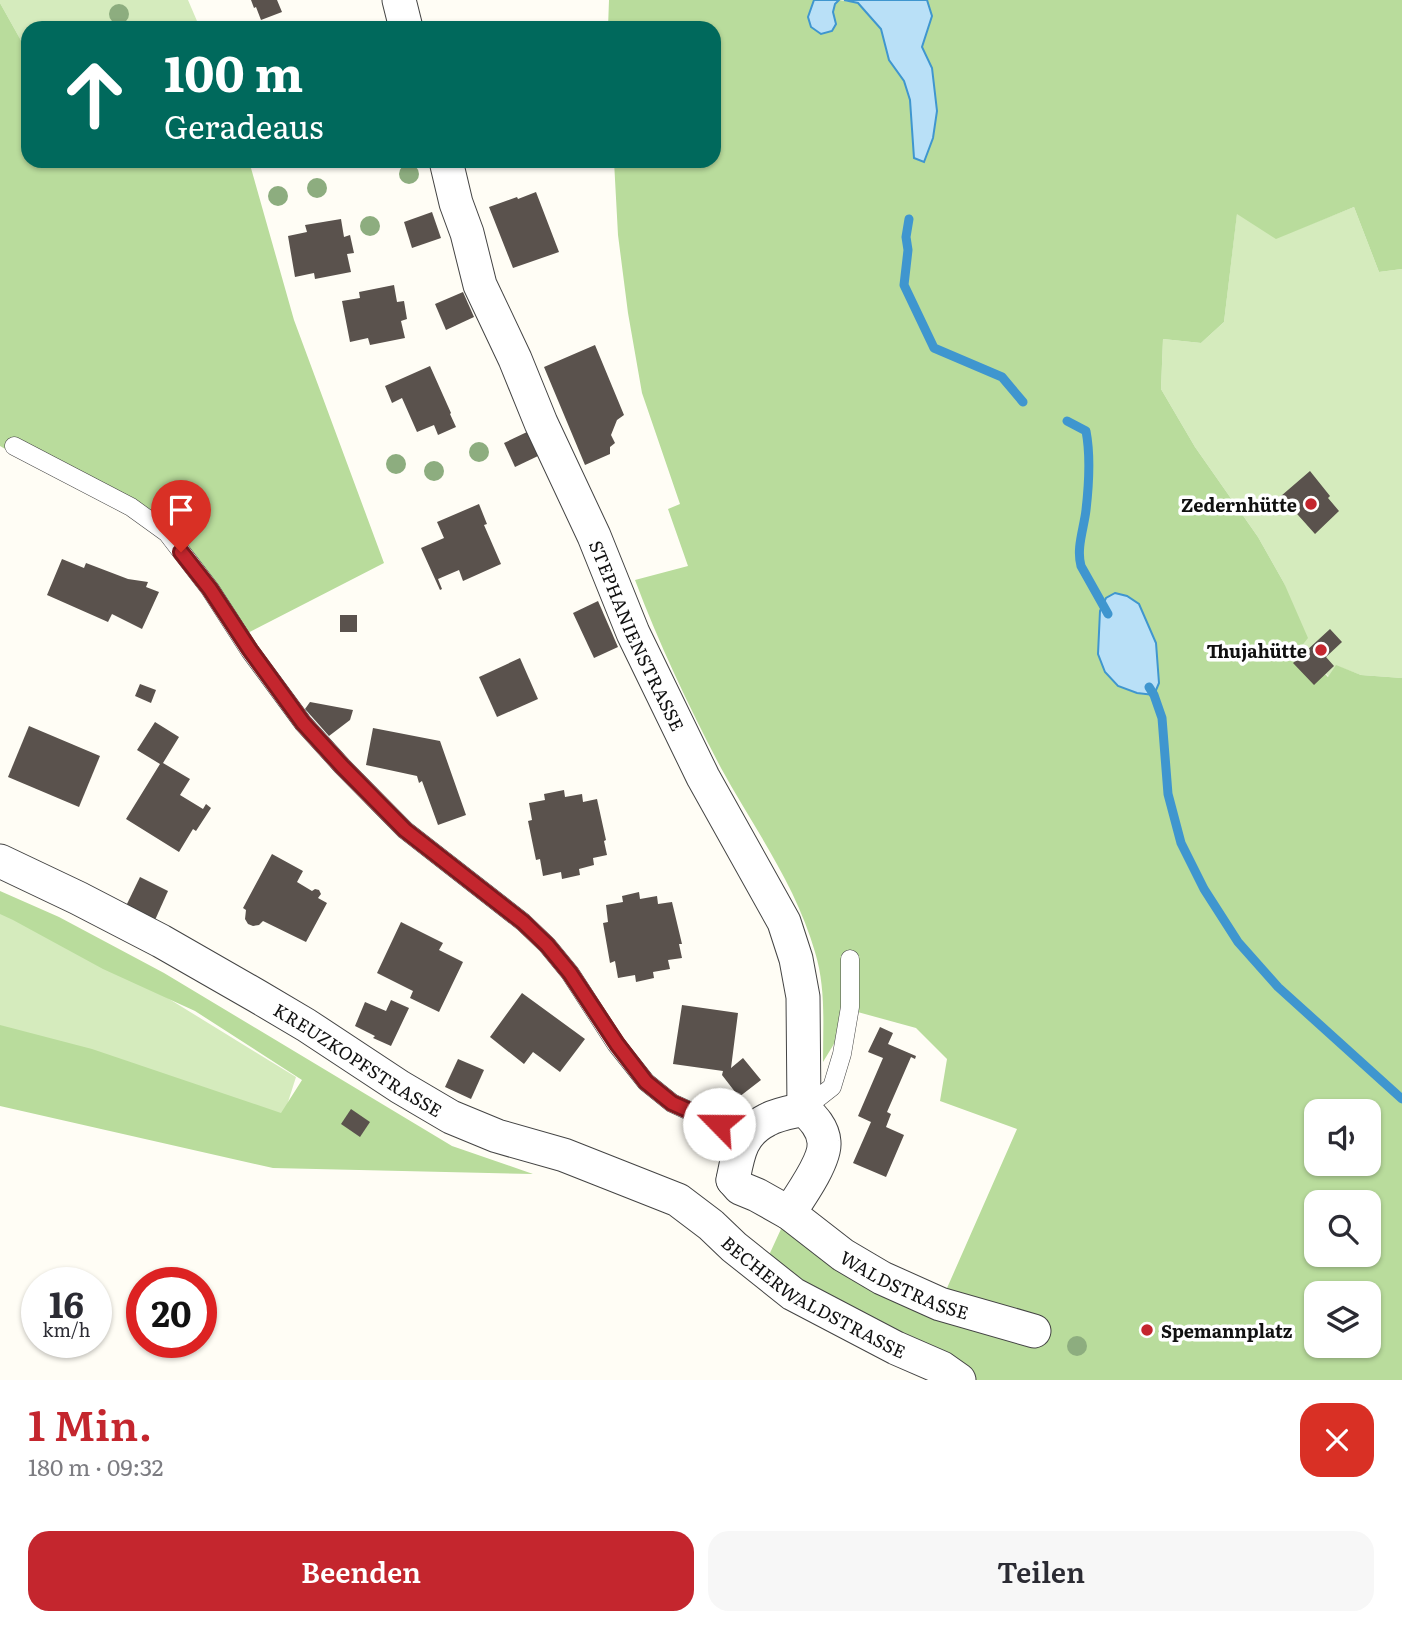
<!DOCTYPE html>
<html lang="de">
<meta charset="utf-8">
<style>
:root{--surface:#fff;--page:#f7f7f7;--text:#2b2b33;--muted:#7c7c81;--accent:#c4262e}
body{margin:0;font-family:Literata,serif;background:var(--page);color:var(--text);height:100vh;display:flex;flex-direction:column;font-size:26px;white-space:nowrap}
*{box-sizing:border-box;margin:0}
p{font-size:23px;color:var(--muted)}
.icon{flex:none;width:38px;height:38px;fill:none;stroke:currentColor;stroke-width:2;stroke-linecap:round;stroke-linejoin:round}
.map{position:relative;height:1380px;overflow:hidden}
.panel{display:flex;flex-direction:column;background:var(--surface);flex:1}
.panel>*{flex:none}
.hud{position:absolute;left:21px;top:21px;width:700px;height:147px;border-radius:21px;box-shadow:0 2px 5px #0004;background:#00695c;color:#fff;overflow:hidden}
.buttons{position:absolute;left:1304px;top:1099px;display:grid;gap:14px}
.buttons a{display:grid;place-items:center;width:77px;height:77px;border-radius:14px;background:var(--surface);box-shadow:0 2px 5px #0004;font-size:35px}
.speed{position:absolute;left:21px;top:1267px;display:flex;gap:14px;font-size:35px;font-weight:700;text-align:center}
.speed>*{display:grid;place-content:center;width:91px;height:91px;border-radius:50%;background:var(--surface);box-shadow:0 2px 5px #0004;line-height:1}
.speed small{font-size:18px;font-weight:400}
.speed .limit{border:10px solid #d22;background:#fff;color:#111}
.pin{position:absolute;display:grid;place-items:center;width:60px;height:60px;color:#fff;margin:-72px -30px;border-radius:50% 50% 50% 0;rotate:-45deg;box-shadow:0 0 7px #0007}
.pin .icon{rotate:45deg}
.me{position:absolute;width:77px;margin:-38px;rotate:293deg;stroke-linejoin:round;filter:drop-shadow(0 0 5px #0008)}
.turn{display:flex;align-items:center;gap:24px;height:147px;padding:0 28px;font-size:32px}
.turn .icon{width:91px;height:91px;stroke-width:2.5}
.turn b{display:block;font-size:49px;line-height:60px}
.round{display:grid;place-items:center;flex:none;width:74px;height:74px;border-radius:21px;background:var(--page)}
.summary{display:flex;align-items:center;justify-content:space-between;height:119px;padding:0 28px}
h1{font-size:42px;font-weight:600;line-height:52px;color:var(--accent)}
.button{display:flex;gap:14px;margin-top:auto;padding:14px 28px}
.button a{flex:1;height:80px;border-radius:21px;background:var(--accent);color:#fff;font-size:28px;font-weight:600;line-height:80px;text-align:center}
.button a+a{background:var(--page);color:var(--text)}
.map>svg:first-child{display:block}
.green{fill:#d5ebbd}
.forest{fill:#b9dc9c;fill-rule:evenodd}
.water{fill:#b9e0f7;stroke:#3f96cf;stroke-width:2}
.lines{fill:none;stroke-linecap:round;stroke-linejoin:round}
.stream{stroke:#3f96cf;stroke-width:9}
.building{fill:#5a524d}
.service-casing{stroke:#444;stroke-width:19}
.minor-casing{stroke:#444;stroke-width:35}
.service{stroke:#fff;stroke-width:18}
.minor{stroke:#fff;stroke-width:33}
.tree{fill:#8dad7f}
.route-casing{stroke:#7f191e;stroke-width:18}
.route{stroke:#c4262e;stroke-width:12}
.poi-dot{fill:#c4262e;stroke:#fff;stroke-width:2.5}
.labels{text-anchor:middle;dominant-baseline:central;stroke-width:7;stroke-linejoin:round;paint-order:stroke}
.poi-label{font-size:18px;font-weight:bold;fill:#111;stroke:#fff;text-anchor:end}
.street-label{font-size:18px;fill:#111;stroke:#fff}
</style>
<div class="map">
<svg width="1402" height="1380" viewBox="0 0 1402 1380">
<rect width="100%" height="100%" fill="#fffdf5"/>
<!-- green -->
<g class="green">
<polygon points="0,0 188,0 200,28 28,28 28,53 0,3"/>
<polygon points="1354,207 1379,272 1402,269 1402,678 1361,675 1337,666 1329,677 1300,647 1284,583 1258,537 1195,447 1161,389 1163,339 1201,343 1224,322 1237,213 1276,238"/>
<polygon points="0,895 296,1077 282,1121 0,1047"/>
</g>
<!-- forest -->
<g class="forest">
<path d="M609 0H814L809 17 833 12 835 3 839 0 858 3 881 29 889 60 904 81 910 100 914 158 932 69 922 47 932 16 927 0H1402V269L1379 272 1354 207 1276 239 1237 214 1224 322 1201 343 1163 339 1161 389 1195 447 1258 537 1284 583 1308 638 1300 648 1328 677 1336 665 1361 675 1402 678V1380H966L764 1266 787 1216 940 1304 1017 1129 940 1101 947 1059 916 1028 854 1011 823 1062C823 1025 826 988 815 952 796 885 754 828 721 768 689 707 659 644 635 580L688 566 668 509 680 504 642 393 628 313 618 235 614 161H714V28H608ZM1316 1111H1368V1164H1316ZM1316 1202H1368V1255H1316ZM1316 1293H1368V1346H1316Z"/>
<polygon points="0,3 28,53 28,161 249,161 294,320 384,563 234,640 165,538 128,512 56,478 0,446"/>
<polygon points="0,891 59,917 164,973 452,1146 533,1174 273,1168 0,1106 0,1025 92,1049 281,1113 302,1080 195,1011 103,969 13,920 0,914"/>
</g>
<!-- water -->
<g class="water">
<polygon points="814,0 839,0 835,4 833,12 836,24 832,31 821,34 811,27 808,17"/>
<polygon points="844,0 927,0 932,16 922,47 932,68 937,111 933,138 924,162 914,158 910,100 904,81 889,60 881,29 858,3"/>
<polygon points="1115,593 1127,596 1139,604 1156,643 1159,683 1154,695 1137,693 1118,686 1105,672 1098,654 1100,611 1106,598"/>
</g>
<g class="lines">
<!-- stream -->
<g class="stream">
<polyline points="909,219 906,237 908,250 904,285 934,348 1002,377 1023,402"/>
<path d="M1067 421 1086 431C1091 457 1089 484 1086 510 1084 528 1076 548 1081 566L1108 614"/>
<polyline points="1149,687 1154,695 1162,718 1168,794 1181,843 1204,889 1238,942 1278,987 1402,1099"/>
</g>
</g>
<!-- building -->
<g class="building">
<polygon points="251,0 277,0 282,12 261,20 256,7 254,8"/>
<polygon points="536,192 559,252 513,268 489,207 517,197 518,199"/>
<polygon points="432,212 441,238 412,248 404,222"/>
<polygon points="341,219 344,237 350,235 354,253 347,254 351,272 315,279 314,273 295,277 288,236 307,232 305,225"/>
<polygon points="394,285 397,302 404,301 407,319 401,321 405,338 370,345 368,338 350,342 342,301 360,298 359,292"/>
<polygon points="463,292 474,317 446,330 435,304"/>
<polygon points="595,345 624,415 617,420 611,435 615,443 610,447 610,454 585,465 544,367"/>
<polygon points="430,366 451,413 450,414 456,427 438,435 434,425 417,432 402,398 392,403 385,386"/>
<polygon points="527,432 538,456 515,467 504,443"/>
<polygon points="1310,471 1330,496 1328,498 1339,511 1315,534 1281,496"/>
<polygon points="479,504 487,524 484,525 501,564 463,581 459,570 438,579 442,589 440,590 421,548 444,538 437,522"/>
<polygon points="62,559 84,568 86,563 128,579 148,582 146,587 159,592 142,629 112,614 108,622 47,595"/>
<polygon points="598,601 618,647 594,658 573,613"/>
<rect x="340" y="615" width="17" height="17"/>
<polygon points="1330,629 1342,642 1326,657 1334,666 1314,685 1293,663"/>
<polygon points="520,658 538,699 497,717 479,677"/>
<polygon points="140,684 156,690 151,703 135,696"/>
<polygon points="310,702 353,710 350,720 329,736 305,709"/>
<polygon points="155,722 179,737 163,763 190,779 180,795 203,809 206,804 211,808 196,831 193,829 179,852 126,819 160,764 137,750"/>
<polygon points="29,726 100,756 79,807 8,777"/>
<polygon points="373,728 440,741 466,815 438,825 422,781 419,783 417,776 366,765"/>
<polygon points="564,790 565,797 582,794 583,802 597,799 606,840 604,841 607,855 593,858 594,865 579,869 580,875 562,879 561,872 543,876 540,859 536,860 528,821 532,820 529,803 545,800 544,794"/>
<polygon points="272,854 303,871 297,882 312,891 315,889 319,890 321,894 318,898 327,903 306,942 263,921 259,925 253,926 248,924 245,919 246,910 243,908"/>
<polygon points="140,877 168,891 155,920 126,906"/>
<polygon points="639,892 640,899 657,896 658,904 672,902 682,944 679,944 682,958 668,960 670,969 653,972 654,978 636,982 635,975 618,978 615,961 610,963 603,923 608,922 606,905 623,902 622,896"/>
<polygon points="401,922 443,943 439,950 463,962 439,1012 410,998 413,991 377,973"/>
<polygon points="522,993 585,1039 560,1072 533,1052 524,1064 490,1037"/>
<polygon points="391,1000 409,1008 391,1046 373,1038 375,1036 355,1026 365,1002 386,1011"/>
<polygon points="682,1005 738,1013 731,1068 743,1058 761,1080 739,1097 722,1075 723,1071 673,1064"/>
<polygon points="880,1027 893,1033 888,1044 916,1056 915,1059 911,1057 887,1112 891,1114 886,1127 904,1135 886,1177 853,1163 871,1122 858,1116 883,1058 868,1052"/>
<polygon points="458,1059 484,1070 471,1099 445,1087"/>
<polygon points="351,1109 370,1122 360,1137 341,1124"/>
</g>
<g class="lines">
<!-- service casing -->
<g class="service-casing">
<g id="service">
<polyline points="14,446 131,507 167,533 210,589 250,651 303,723 342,766 405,830 523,922 547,945 570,973 616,1044 646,1082 672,1103 746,1137"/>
<polyline points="804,1109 832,1087 842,1054 850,1007 850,959"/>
</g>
</g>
<!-- minor casing -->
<g class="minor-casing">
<g id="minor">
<polyline points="399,0 406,28"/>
<path id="s1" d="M446 161 456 203 467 233 480 285 515 359 541 423 594 536 633 633 703 777 784 922 796 959 803 997 804 1109"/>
<path id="s2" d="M0 861 78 898 161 941 257 996 306 1025 400 1087 451 1117 497 1136 564 1155 678 1200 711 1225 734 1247 793 1294 896 1348 942 1368 959 1380"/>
<path id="s3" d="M733 1180 740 1188 757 1195 789 1213 843 1255 882 1278 940 1304 1034 1331"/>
<path d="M733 1180C738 1154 741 1133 767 1120 777 1114 792 1112 804 1109"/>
<path d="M789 1213C799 1198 826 1160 824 1142 823 1128 813 1118 804 1109"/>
</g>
</g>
<!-- service -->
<use href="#service" class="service"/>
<!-- minor -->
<use href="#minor" class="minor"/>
</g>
<!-- trees -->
<g class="tree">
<circle cx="119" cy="14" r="10"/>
<circle cx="409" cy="174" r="10"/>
<circle cx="317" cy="188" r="10"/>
<circle cx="278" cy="196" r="10"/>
<circle cx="370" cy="226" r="10"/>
<circle cx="479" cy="452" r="10"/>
<circle cx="396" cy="464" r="10"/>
<circle cx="434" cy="471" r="10"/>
<circle cx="1077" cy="1346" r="10"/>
</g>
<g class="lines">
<!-- route casing -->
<g class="route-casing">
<polyline id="route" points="181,552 210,589 250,650 303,723 342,766 405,830 523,922 547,945 570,973 617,1044 646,1082 672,1103 719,1124"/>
</g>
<!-- route -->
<use href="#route" class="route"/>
</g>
<!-- markers -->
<g class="poi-dot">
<circle cx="1311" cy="504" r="7"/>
<circle cx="1321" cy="650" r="7"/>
<circle cx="1147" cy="1330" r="7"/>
</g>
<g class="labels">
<!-- poi labels -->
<g class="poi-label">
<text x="1297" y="504">Zedernhütte</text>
<text x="1307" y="650">Thujahütte</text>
<text x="1161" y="1330" text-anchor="start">Spemannplatz</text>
</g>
<!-- street labels -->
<g class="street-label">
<text stroke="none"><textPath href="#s1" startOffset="513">STEPHANIENSTRASSE</textPath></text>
<text stroke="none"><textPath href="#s2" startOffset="410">KREUZKOPFSTRASSE</textPath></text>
<text stroke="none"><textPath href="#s3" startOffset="203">WALDSTRASSE</textPath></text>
<text stroke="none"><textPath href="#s2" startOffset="929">BECHERWALDSTRASSE</textPath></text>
</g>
</g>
</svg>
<div class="buttons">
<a><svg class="icon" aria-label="sound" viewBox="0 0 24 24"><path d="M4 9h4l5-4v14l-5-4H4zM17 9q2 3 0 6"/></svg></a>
<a><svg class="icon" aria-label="search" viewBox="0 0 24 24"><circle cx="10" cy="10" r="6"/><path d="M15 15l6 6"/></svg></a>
<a><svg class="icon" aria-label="layers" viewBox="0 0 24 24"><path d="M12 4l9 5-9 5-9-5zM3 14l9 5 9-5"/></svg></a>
</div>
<div class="speed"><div>16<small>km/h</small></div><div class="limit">20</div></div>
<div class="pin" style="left:181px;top:552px;background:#d93025"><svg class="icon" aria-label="arrive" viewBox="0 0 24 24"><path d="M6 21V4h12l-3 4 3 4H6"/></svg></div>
<svg class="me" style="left:719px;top:1124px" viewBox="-20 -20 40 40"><circle r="19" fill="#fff"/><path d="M0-13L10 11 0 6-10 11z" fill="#c4262e"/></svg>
<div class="hud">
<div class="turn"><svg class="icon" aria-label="ahead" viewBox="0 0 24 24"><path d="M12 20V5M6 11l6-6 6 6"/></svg><div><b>100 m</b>Geradeaus</div></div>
</div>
</div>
<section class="panel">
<div class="summary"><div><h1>1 Min.</h1><p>180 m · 09:32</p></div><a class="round" style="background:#d93025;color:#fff"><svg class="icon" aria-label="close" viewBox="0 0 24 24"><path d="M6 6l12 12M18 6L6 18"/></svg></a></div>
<div class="button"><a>Beenden</a><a>Teilen</a></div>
</section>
